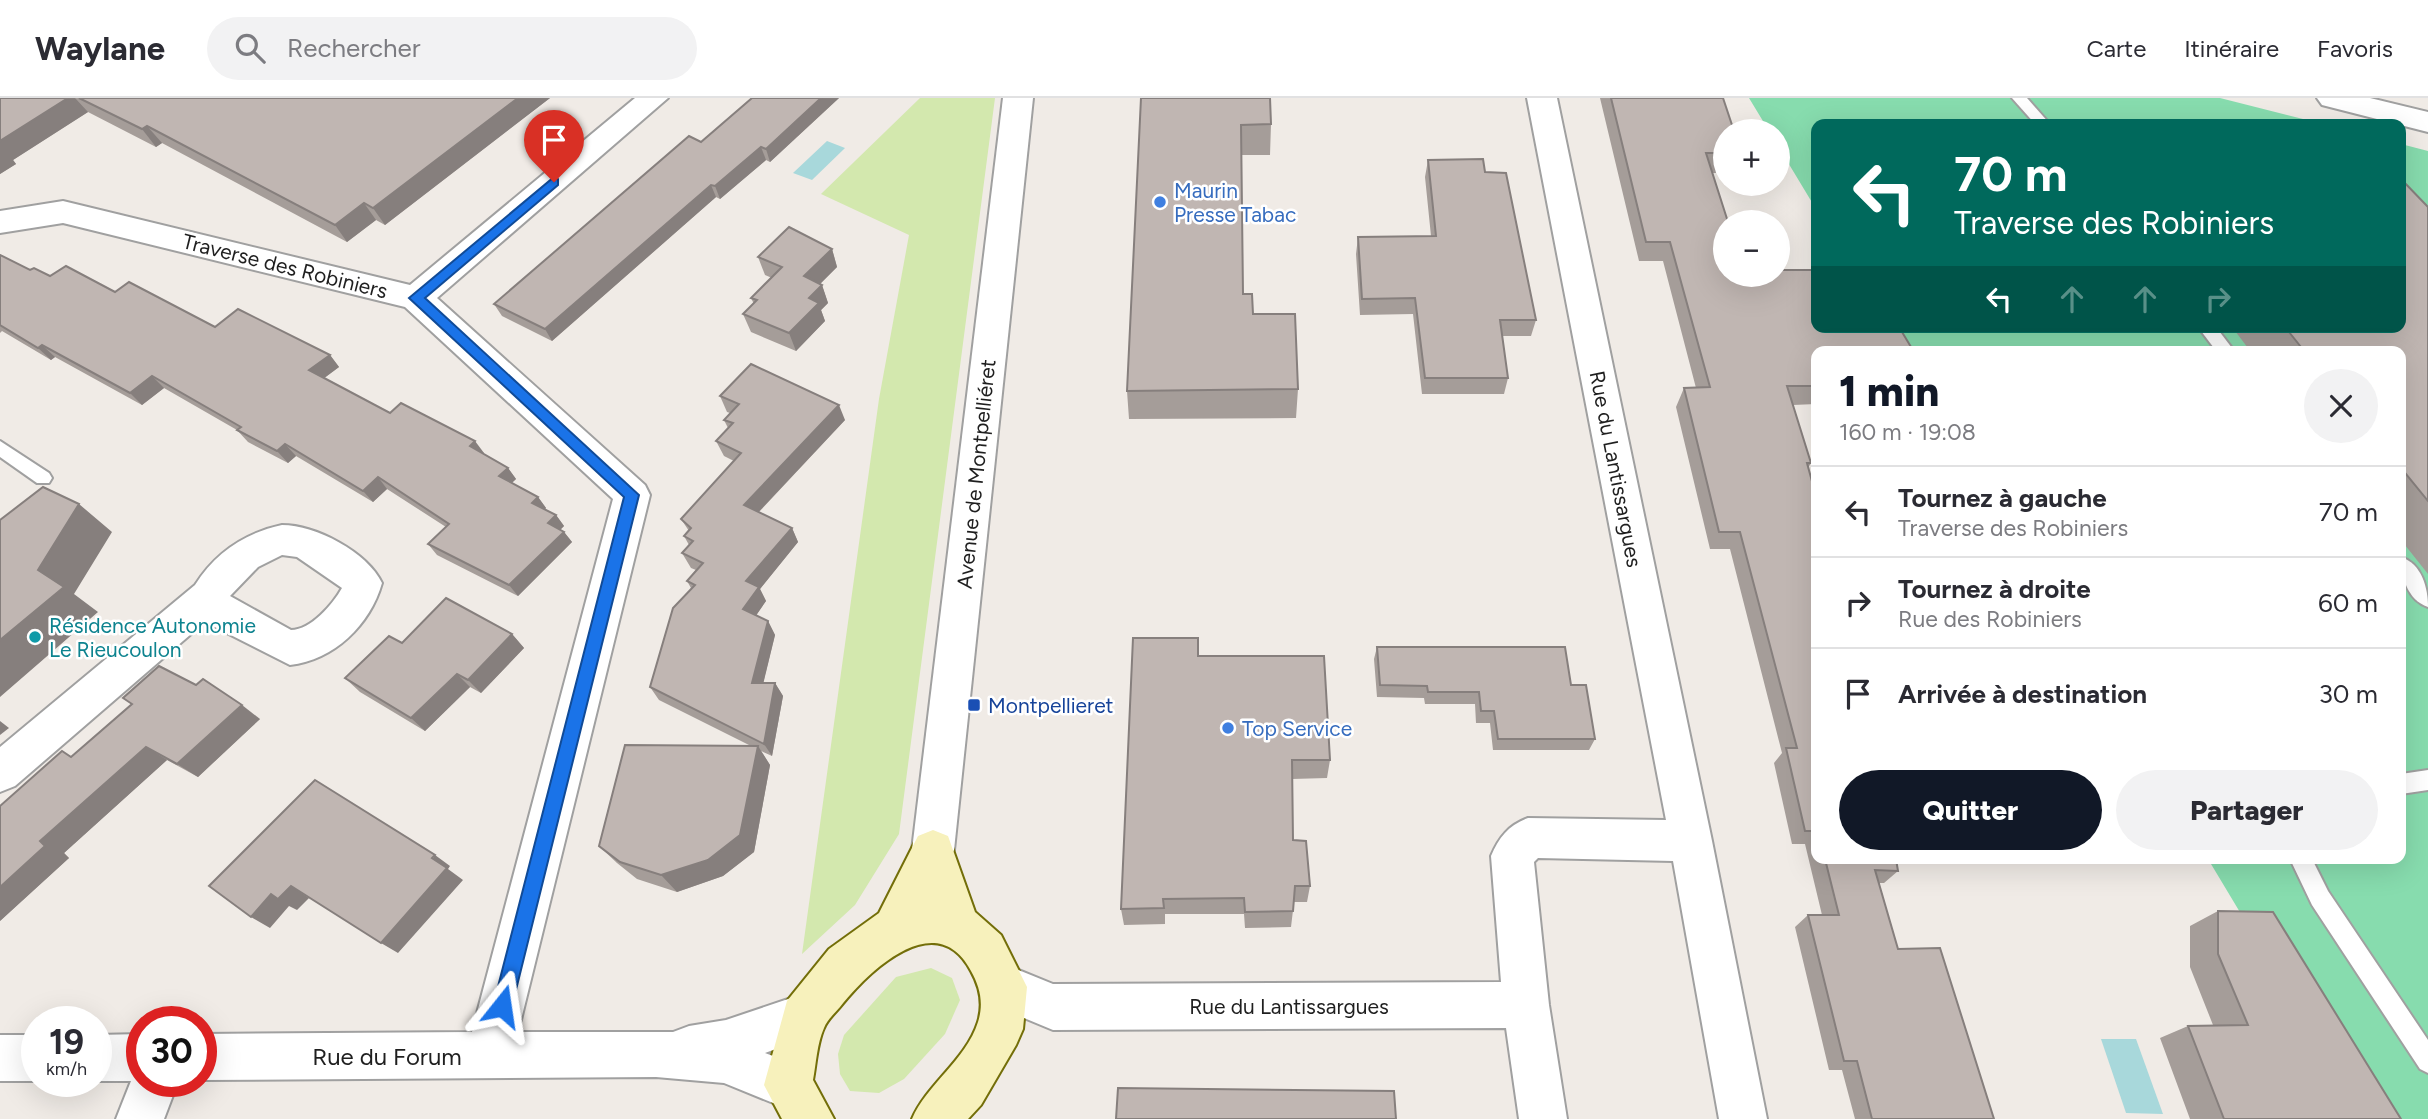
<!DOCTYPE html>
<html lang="fr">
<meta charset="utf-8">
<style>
:root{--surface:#fff;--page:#f2f2f3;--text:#2b2b33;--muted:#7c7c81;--line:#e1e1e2;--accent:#111827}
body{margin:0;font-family:Figtree,sans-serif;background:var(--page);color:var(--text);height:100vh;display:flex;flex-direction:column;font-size:26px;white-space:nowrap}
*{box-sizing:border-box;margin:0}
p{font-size:23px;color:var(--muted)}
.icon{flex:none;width:38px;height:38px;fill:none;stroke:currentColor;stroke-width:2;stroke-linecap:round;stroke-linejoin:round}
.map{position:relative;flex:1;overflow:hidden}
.sheet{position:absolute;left:1811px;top:248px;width:595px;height:518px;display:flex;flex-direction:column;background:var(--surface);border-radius:14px;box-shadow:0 7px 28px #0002}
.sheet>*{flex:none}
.hud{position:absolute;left:1811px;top:21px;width:595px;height:214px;border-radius:14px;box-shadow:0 7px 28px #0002;background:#00695c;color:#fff;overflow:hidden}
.fabs{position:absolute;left:1713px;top:21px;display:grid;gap:14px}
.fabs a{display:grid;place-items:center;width:77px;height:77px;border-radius:50%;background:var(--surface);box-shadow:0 7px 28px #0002;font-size:35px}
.speed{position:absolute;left:21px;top:908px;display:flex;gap:14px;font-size:35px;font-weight:700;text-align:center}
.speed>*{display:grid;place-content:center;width:91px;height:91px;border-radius:50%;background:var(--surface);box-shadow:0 7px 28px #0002;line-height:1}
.speed small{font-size:18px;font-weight:400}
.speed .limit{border:10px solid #d22;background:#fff;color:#111}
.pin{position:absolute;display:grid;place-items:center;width:60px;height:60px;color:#fff;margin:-72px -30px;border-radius:50% 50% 50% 0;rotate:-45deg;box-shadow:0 0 7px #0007}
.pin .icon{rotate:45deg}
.me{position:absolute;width:77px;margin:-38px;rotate:15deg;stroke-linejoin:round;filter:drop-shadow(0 0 5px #0008)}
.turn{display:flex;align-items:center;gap:24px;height:147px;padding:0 28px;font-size:32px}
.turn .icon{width:91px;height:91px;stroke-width:2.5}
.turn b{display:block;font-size:49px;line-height:60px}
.lanes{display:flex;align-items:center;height:66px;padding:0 28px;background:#0003;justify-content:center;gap:35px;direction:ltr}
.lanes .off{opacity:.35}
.round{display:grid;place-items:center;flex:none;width:74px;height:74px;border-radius:37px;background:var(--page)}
.summary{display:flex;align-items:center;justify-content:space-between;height:119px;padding:0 28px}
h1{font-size:42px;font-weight:800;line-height:52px;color:var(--accent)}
.primary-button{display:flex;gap:14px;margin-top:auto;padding:14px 28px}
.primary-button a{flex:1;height:80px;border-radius:42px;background:var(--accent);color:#fff;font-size:28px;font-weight:800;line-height:80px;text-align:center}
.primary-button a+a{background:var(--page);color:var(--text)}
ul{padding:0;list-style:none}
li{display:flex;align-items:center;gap:21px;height:91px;padding:0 28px;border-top:2px solid var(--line)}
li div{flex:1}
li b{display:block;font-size:26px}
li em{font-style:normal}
header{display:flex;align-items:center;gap:42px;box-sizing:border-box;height:98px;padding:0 35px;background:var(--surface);border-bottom:2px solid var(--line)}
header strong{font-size:33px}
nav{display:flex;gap:38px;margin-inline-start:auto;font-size:24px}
.search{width:490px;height:63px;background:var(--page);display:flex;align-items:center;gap:18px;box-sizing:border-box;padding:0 24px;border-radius:38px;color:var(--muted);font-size:26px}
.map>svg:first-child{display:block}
.grass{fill:#d3e8ae}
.pitch{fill:#87dcae}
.water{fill:#a8d8db}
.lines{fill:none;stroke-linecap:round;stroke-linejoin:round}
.lane-casing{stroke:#a0a0a0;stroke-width:4}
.street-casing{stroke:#a0a0a0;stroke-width:4}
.secondary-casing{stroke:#736e09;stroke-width:4}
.lane{fill:#fff;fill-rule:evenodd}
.street{fill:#fff;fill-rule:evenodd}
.secondary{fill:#f7f1bc;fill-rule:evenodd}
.wall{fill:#a59d99}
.shaded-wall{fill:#867f7d}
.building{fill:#c0b6b2;stroke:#867f7d;stroke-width:2}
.route{fill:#1a73e8;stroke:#114b97;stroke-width:2}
.shop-dot{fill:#3f7fe0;stroke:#fff;stroke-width:2.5}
.culture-dot{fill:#0f9aa8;stroke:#fff;stroke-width:2.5}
.transit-dot{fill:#1a4fb4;stroke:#fff;stroke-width:2.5}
.labels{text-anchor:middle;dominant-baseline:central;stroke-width:5;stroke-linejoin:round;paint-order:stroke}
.shop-label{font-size:21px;fill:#366cbe;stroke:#fff;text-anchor:start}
.street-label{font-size:21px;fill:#1f1f1f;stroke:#fff}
.culture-label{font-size:21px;fill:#0d838f;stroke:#fff;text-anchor:start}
.transit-label{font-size:21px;fill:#164399;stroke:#fff;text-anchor:start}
.near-street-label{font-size:24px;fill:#1f1f1f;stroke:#fff}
</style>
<header>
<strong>Waylane</strong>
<div class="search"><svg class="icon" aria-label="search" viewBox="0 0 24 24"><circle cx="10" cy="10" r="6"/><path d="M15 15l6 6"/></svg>Rechercher</div>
<nav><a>Carte</a><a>Itinéraire</a><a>Favoris</a></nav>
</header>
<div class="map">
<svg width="2428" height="1021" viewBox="0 0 2428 1021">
<rect width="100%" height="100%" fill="#f0ebe6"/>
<!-- grass -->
<g class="grass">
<polygon points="920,0 995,0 899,736 855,807 802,856 879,301 909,137 821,96"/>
<polygon points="931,870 952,880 960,902 945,936 904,981 879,995 850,993 840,976 838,956 844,937 896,879"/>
</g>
<!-- pitch -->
<g class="pitch">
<polygon points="1749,0 2220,0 2323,26 1816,26 1816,111 1778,48 1778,33 1769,33"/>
<polygon points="2401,46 2428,53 2428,1021 2364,1021 2208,761 2401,761 2401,254 1902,254 1887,229 2401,229"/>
</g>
<!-- water -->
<g class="water">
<polygon points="827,43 845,50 812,82 793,75"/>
<polygon points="2101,941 2136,941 2163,1016 2126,1015"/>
</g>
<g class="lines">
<!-- lane casing -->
<g class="lane-casing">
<g id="lane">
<polygon points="2012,0 2027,0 2050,26 2035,26"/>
<polygon points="2198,229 2216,229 2235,254 2217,254"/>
<polygon points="0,343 49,375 52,380 49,385 37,385 0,359"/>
<path d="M2401 459C2422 466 2428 490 2428 509 2407 502 2401 478 2401 459Z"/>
<polygon points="2428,672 2428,692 2401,696 2401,676"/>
<polygon points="2290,761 2312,761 2328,793 2428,942 2428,975 2420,971 2312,807"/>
</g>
</g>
<!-- street casing -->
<g class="street-casing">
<g id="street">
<polygon points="635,0 668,0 437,200 645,387 650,397 518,934 673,934 689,928 726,922 803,896 819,903 826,919 819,935 765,955 805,970 812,987 805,1004 788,1011 724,985 656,979 201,982 201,936 472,934 613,401 405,209 63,125 0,135 0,113 63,103 410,187"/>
<polygon points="1003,0 1033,0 954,752 948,766 933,772 918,766 912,752"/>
<path d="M1527 0H1557L1712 743 1767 1021H1719L1673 763 1538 760 1534 764 1549 907 1567 1021H1519L1506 930 1053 932 988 905 981 889 988 873 1004 866 1053 886 1501 884 1491 758C1499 739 1509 727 1528 720L1666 722Z"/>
<polygon points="2317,0 2370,0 2428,14 2428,34 2322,7"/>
<path d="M282 427C316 427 367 454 382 485 370 527 334 562 290 567L205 524 15 688 0 694V649L195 487C216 454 245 435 282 427ZM282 457 297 459 342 490C333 506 311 532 291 532L230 498 258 469Z"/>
<polygon points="142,936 142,984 178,984 164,1021 116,1021 131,983 96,983 96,937"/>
<rect x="0" y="937" width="37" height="46"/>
</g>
</g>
<!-- secondary casing -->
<g class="secondary-casing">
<path id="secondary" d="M933 732 948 738 975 814 1001 837 1027 889 1023 931 1016 947 981 1007 968 1021H912C927 986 966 962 978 924 984 905 980 889 971 873 936 807 868 874 840 909 835 915 827 922 824 930 817 945 816 966 813 982L834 1021H782L764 987 787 903 829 851 879 815 918 738Z"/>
</g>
<!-- lane -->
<use href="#lane" class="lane"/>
<!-- street -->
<use href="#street" class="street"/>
<!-- secondary -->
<use href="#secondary" class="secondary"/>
</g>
<!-- wall -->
<g class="wall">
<polygon points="0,0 550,0 385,127 376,122 347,144 162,45 156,49 88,14 13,62 16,66 0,76"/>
<polygon points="752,0 839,0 770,64 766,62 720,101 716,99 552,243 502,218 494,206 701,44"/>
<polygon points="1141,0 1271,26 1270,57 1241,57 1243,196 1253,216 1298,291 1296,320 1129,321 1127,293"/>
<polygon points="1600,0 1723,0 1726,33 1726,75 1712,75 1726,177 1816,254 1816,306 1793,307 1811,365 1808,370 1816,398 1816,761 1896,761 1898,773 1884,785 1879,785 1898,851 1994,1021 1855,1021 1842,972 1829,972 1795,829 1808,817 1822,817 1805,746 1792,746 1774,665 1782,655 1730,451 1710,451 1676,309 1684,290 1696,290 1663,163 1639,163"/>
<polygon points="1428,62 1485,74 1536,222 1531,238 1502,238 1508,280 1504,296 1422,296 1413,216 1360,217 1356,156 1358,139 1431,138 1425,79"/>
<polygon points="2428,109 2428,476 2401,442 2401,254 2251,254 2232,229 2401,229"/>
<polygon points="832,151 837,169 820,186 822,187 828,205 821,212 825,223 796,253 751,234 743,216 754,206 751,200 772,180 765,177 758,159"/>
<polygon points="0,157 30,172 50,178 115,194 215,229 330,257 339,269 324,280 390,315 484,355 483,356 508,370 516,381 512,385 538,399 546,410 545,411 556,417 564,428 560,432 564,434 572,444 518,498 437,457 428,446 446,429 387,391 373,404 296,358 288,365 248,344 237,332 164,290 142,307 55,259 51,262 2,233 0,235"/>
<polygon points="720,298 845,322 759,414 792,430 798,444 760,491 766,503 756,517 768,523 775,537 763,585 775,585 783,598 772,658 761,653 770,667 754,754 723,778 677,794 637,781 617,765 599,748 751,648 659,602 650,589 691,490 687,483 696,472 691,470 682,455 689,447 684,438 689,433 681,421 734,363 724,358 716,343 728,330 724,322 730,315 727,314"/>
<polygon points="512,536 524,550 481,595 470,589 425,633 360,594 345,580 402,545"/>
<polygon points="1377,549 1571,587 1595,641 1589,652 1493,652 1490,625 1476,625 1475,606 1425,606 1424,600 1377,599 1374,561"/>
<polygon points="1198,558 1330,662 1327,680 1292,681 1293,742 1310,788 1307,804 1294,804 1291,829 1245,830 1244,816 1165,816 1165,826 1124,827 1121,811"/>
<polygon points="132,606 260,621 198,679 167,662 64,755 69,760 0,823 72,659"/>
<polygon points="2218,813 2401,1021 2190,1021 2160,940 2188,928 2213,927 2190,869 2190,828"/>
</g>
<!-- shaded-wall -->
<g class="shaded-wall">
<polygon points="68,0 75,0 88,14 13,62 16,66 0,76 0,43"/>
<polygon points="518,0 550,0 385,127 373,110"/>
<polygon points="821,0 839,0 770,64 766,51"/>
<polygon points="147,28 162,45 156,49 142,31"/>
<polygon points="761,49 766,62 720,101 715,88"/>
<polygon points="711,87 716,99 552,243 545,231"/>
<polygon points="364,105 376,122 347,144 335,127"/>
<polygon points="832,151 837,169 810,196 804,178"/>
<polygon points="822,187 828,205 821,212 825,223 796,253 789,235 809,200"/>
<polygon points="42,247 55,259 51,262 38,250"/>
<polygon points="330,257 339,269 319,284 309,272"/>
<polygon points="152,278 164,290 142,307 130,295"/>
<polygon points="839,307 845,322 751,422 744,407"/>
<polygon points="475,343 484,355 478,360 470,348"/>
<polygon points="285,346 296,358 288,365 277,353"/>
<polygon points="508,370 516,381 507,389 499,378"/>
<polygon points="378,379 387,391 373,404 363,393"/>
<polygon points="538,399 546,410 540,416 532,405"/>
<polygon points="79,406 112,434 74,496 98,514 0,599 0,542 38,472"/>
<polygon points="556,417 564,428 556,436 548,425"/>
<polygon points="792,430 798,444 760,491 766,503 751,525 743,511 746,483"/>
<polygon points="564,434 572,444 518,498 509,487"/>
<polygon points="768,523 775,537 760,599 752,585"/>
<polygon points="512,536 524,550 481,595 468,582"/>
<polygon points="457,576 470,589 425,633 411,620"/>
<polygon points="775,585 783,598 772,658 764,646"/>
<polygon points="242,607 260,621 198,679 177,666"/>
<polygon points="0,623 9,630 0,637"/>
<polygon points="758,648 770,667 754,754 723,778 677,794 661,777"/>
<polygon points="146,649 167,662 64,755 69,760 0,823 0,789 40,743"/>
<polygon points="435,757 450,768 448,771 463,782 398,855 381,845"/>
<polygon points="291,788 309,800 297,812 289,808 270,830 251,819 271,796"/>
</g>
<!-- building -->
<g class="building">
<polygon points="0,0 68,0 0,43"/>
<polygon points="79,0 518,0 373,110 364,105 335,127 147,28 142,31"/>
<polygon points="752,0 821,0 766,51 761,49 715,88 711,87 545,231 494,206 689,38 701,44"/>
<polygon points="1141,0 1270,0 1271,26 1241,27 1243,196 1252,196 1253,216 1295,216 1298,291 1127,293"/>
<polygon points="1611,0 1723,0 1734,33 1726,33 1726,55 1706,55 1728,124 1726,124 1726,177 1778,177 1778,172 1816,172 1816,229 1899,229 1914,254 1816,254 1816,288 1787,288 1811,365 1807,365 1816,398 1816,733 1805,733 1786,650 1797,650 1740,434 1719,434 1684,290 1710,289 1670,144 1646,144"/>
<polygon points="1483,61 1485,74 1506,75 1536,222 1500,222 1508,280 1425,280 1415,200 1362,201 1358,139 1436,138 1428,62"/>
<polygon points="2401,81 2428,109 2428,403 2401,370 2401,254 2305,254 2285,229 2401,229"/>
<polygon points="789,129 832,151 804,178 822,187 809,200 819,205 789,235 743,216 757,202 751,200 782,169 758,159"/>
<polygon points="0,157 30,172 34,170 50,178 66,168 115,194 129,184 215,229 238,211 330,257 309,272 390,315 401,305 475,343 470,348 508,370 499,378 538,399 532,405 556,417 548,425 564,434 509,487 428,446 449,426 378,379 363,393 285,346 277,353 237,332 241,329 152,278 130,295 42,247 38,250 0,227"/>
<polygon points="751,266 839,307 744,407 792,430 746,483 759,489 743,511 768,523 752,585 775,585 764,646 650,589 673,510 695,487 687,483 703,465 682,455 693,443 684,438 691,430 681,421 741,355 716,343 733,325 724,322 739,306 720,298"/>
<polygon points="43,389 79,406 38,472 64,489 0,542 0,422"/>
<polygon points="446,500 512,536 468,582 457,576 411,620 345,580 389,538 402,545"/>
<polygon points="1133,540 1198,540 1198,558 1324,558 1330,662 1292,662 1293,742 1306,743 1310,788 1295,788 1293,813 1245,814 1244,800 1163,801 1164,810 1121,811"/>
<polygon points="1377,549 1565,549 1571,587 1586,587 1595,641 1498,641 1494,613 1481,613 1479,594 1428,594 1427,588 1380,587"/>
<polygon points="159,568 196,587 203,581 242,607 177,666 146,649 40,743 45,748 0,789 0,708 62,653 71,659 132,606 123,600"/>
<polygon points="625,647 758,648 740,737 708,762 661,777 620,764 599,748"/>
<polygon points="315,682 435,757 432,760 447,770 381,845 291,788 278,801 271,796 251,819 209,788"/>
<polygon points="1825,761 1896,761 1898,773 1875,772 1898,851 1940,850 1994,1021 1872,1021 1857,963 1844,963 1808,817 1839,817"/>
<polygon points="2218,813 2273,814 2401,1021 2224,1021 2188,928 2248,927 2218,856"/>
<polygon points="1118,990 1394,993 1396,1021 1116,1021"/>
</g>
<!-- route -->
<polygon class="route" points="554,79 558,81 558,87 425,200 639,397 512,908 509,914 502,917 496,914 493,908 624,399 409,200"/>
<!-- markers -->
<g class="shop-dot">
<circle cx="1160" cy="104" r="7"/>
<circle cx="1228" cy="630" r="7"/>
</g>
<circle class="culture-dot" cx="35" cy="539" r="7"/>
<rect class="transit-dot" x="967" y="600" width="14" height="14" rx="3.5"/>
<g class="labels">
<!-- shop labels -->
<g class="shop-label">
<text x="1174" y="92">Maurin<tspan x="1174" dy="24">Presse Tabac</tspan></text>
<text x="1242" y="630">Top Service</text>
</g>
<!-- street labels -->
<g class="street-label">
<text transform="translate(285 168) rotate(14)">Traverse des Robiniers</text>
<text transform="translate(1616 371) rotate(79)">Rue du Lantissargues</text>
<text transform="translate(976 376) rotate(-84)">Avenue de Montpelliéret</text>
<text x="1289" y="908">Rue du Lantissargues</text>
</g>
<!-- culture labels -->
<g class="culture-label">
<text x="49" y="527">Résidence Autonomie<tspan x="49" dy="24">Le Rieucoulon</tspan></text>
</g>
<!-- transit labels -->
<g class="transit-label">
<text x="988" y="607">Montpellieret</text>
</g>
<!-- near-street labels -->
<g class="near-street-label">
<text x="387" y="958">Rue du Forum</text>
</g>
</g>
</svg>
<div class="fabs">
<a>+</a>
<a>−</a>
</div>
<div class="speed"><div>19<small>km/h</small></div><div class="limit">30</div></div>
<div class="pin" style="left:554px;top:84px;background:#d93025"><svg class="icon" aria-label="arrive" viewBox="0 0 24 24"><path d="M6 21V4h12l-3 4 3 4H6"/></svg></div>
<svg class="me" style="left:502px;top:908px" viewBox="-20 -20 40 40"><path d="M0-17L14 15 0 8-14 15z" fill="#1a73e8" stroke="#fff" stroke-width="4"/></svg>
<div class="hud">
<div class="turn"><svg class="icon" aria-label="left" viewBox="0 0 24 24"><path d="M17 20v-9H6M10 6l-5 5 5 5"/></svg><div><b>70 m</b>Traverse des Robiniers</div></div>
<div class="lanes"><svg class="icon" aria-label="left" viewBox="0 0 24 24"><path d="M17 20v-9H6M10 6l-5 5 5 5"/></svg><svg class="icon off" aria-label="ahead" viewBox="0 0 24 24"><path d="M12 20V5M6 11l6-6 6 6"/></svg><svg class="icon off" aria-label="ahead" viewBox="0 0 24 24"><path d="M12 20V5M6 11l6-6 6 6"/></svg><svg class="icon off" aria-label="right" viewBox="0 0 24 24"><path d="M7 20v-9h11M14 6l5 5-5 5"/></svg></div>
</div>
<section class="sheet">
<div class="summary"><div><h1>1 min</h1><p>160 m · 19:08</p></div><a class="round"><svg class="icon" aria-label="close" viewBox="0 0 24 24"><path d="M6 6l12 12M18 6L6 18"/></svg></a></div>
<ul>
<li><svg class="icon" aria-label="left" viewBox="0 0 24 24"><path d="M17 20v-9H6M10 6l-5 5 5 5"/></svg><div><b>Tournez à gauche</b><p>Traverse des Robiniers</p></div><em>70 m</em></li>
<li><svg class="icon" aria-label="right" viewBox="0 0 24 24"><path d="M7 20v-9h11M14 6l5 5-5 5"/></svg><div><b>Tournez à droite</b><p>Rue des Robiniers</p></div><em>60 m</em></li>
<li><svg class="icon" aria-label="arrive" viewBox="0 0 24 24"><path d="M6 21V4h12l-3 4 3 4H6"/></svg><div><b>Arrivée à destination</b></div><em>30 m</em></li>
</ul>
<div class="primary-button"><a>Quitter</a><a>Partager</a></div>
</section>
</div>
